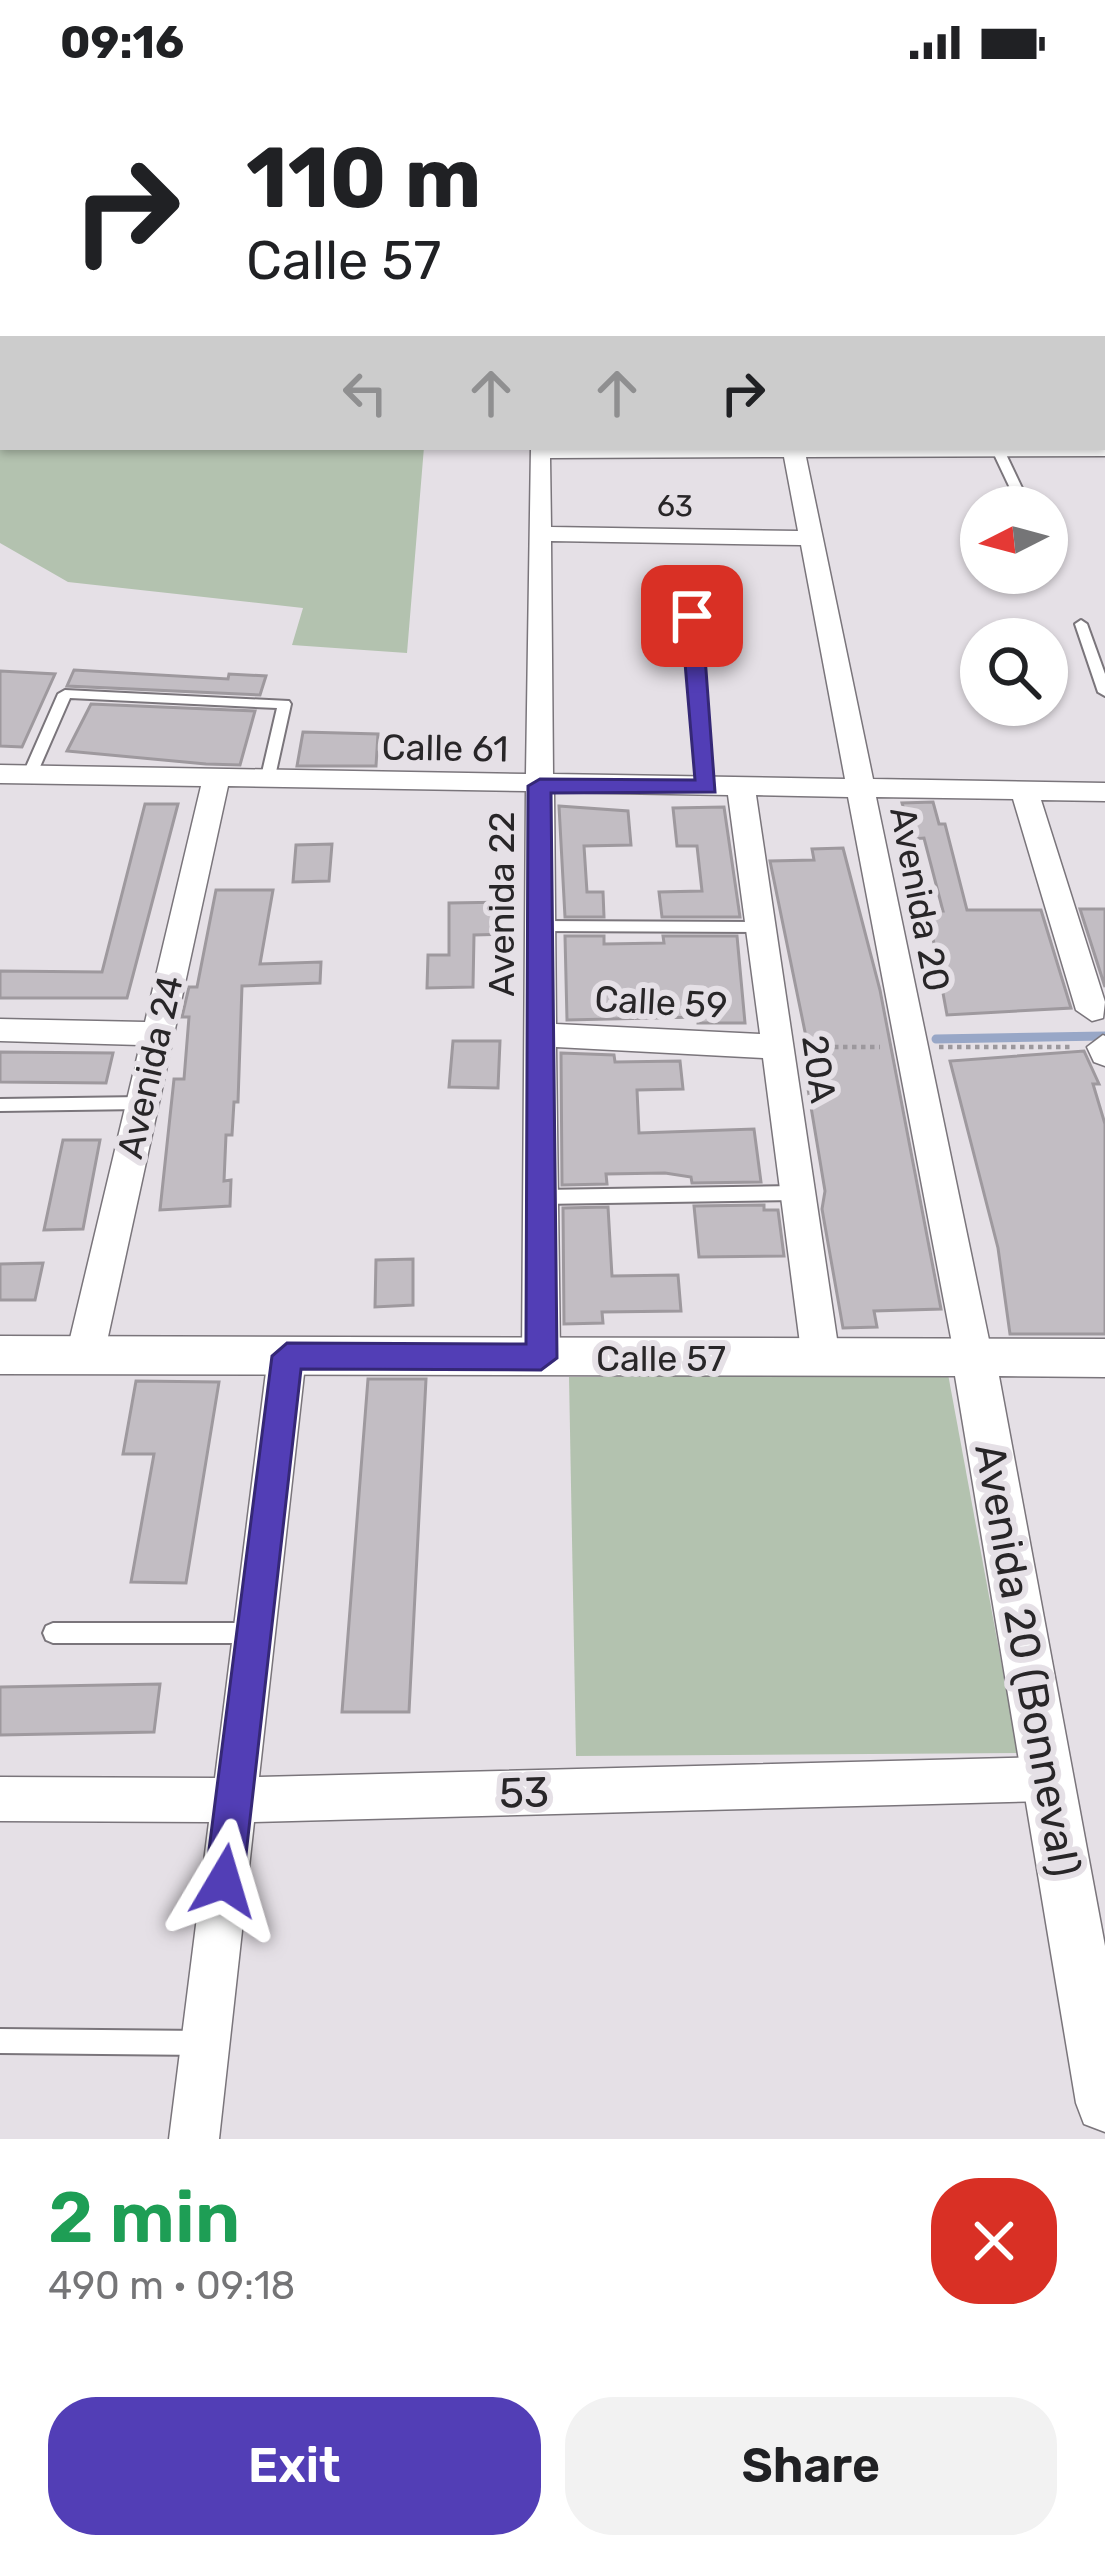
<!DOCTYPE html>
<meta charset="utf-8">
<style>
:root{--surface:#fff;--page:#f2f2f2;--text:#202124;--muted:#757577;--accent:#523eb6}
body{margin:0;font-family:Rubik,sans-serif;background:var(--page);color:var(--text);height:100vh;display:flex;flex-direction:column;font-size:45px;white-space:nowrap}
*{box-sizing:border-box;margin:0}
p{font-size:39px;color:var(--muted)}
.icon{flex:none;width:66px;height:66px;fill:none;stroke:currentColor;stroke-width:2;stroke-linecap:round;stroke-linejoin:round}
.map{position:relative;height:2055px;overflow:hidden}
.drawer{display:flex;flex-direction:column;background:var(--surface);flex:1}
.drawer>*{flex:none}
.guide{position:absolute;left:0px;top:0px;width:1107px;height:366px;box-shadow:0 3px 9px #0004;background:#fff;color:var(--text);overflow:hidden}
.needle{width:78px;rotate:264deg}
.tools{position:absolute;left:960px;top:402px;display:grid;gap:24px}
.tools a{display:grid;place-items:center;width:108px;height:108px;border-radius:50%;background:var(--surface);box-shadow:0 3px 9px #0004;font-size:60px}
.pin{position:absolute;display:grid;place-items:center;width:102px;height:102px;color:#fff;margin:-51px;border-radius:24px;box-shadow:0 6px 18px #0006}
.me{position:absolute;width:132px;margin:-66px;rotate:7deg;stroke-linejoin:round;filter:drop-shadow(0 0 9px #0008)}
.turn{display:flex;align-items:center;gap:42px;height:252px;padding:0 48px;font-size:54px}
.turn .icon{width:156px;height:156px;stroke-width:2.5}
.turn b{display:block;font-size:84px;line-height:102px}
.lanes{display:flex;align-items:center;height:114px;padding:0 48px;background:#0003;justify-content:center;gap:60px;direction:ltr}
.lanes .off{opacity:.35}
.round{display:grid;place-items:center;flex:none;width:126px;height:126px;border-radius:48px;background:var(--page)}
.summary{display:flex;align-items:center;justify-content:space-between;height:204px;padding:0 48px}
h1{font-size:72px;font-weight:600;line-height:90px;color:#1e9e55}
.cta{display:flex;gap:24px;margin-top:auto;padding:24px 48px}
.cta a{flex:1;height:138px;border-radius:48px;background:var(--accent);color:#fff;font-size:48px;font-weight:600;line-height:138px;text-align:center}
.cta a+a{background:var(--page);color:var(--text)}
.status{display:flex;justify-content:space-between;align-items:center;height:84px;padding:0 60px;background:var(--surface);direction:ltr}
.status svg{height:33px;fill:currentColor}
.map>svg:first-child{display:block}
.green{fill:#b3c2af}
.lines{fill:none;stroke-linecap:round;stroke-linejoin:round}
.stream-far1{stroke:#98a7c7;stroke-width:8}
.stream{stroke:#98a7c7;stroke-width:9}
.building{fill:#c2bdc3;stroke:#9e999e;stroke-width:3}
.service-casing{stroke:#7a757b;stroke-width:4}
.minor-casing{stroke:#7a757b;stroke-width:3}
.tertiary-casing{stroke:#7a757b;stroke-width:3}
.secondary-casing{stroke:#7a757b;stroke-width:3}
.path{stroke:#9c989d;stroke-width:4.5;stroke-dasharray:4.5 4.5;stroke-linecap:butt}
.service{fill:#fff;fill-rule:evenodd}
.minor{fill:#fff;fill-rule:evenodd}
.tertiary{fill:#fff;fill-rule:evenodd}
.secondary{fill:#fff;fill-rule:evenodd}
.route{fill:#523eb6;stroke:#352876;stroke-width:3}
.labels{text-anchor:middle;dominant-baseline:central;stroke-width:12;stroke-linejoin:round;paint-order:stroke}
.far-street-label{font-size:30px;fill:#282628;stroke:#e5e0e6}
.street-label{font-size:36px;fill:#282628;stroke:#e5e0e6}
.near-street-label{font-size:42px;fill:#282628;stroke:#e5e0e6}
</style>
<div class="status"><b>09:16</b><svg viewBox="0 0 49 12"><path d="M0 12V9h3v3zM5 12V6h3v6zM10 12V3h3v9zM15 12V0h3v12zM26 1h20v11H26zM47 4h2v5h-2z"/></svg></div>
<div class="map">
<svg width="1105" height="2055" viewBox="0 0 1105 2055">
<rect width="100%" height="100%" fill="#e5e0e6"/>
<!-- green -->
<g class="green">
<polygon points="0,129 3,363 424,363 407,569 292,561 303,524 68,498 0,459"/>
<polygon points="948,1290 1018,1669 576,1672 569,1293"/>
</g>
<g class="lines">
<!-- stream-far1 -->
<polyline class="stream-far1" points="1093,952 1105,952"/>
<!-- stream -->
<polyline class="stream" points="936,955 1105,952"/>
</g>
<!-- building -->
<g class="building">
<polygon points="74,586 228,595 229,590 266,592 260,611 67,602"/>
<polygon points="0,587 55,590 22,663 0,662"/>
<polygon points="91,620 255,627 240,681 206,680 67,667"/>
<polygon points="303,648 378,650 376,682 297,682"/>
<polygon points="933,718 939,740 945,740 967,826 1041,826 1071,924 947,931 928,827 943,827 924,754 912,755 902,719"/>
<polygon points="145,720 178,720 127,914 0,914 0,887 102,888"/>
<polygon points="559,722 628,727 631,761 584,762 587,808 603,808 604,833 565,833"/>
<polygon points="724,723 740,833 662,833 659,808 702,807 697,762 677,762 673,724"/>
<polygon points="332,760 329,797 293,798 296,761"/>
<polygon points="843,764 880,906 941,1225 874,1227 877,1243 843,1244 822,1125 825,1107 808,1005 808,982 812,982 770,777 814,776 812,765"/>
<polygon points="216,806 273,806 260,880 321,878 320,899 242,902 238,1018 234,1018 232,1051 226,1051 224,1097 231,1096 230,1122 160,1126 174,995 184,995 189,933 182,933 189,903 197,903"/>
<polygon points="510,818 511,850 474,851 473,903 427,904 428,871 449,871 449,819"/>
<polygon points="1080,825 1105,825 1105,903"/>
<polygon points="565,852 604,852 604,860 664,859 663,852 737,852 745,939 698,939 698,933 567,936"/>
<polygon points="453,957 500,957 498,1004 449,1003"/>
<polygon points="1084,967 1099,1000 1093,1000 1105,1040 1105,1250 1010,1250 998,1164 950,977"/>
<polygon points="0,968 113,969 106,999 0,998"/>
<polygon points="561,969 614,971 615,978 680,977 683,1005 637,1006 639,1049 754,1045 761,1098 692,1099 691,1093 665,1089 606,1090 607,1100 562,1101"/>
<polygon points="63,1056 100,1056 83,1145 44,1146"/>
<polygon points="764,1121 764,1126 778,1126 784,1172 699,1173 694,1122"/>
<polygon points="608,1123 612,1192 678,1191 681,1227 602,1228 603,1239 564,1240 563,1124"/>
<polygon points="413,1175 413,1221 375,1223 376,1176"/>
<polygon points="43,1179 35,1216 0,1216 0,1180"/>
<polygon points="368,1295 426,1295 409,1628 342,1628"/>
<polygon points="136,1297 219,1298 186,1499 131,1498 154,1370 123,1370"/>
<polygon points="160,1600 154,1648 0,1651 0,1603"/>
</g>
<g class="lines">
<!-- service casing -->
<g class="service-casing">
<g id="service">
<polygon points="999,363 1004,366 1031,423 1019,423 992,366"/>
<polygon points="1047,468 1051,469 1057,480 1055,483 1047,483"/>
<polygon points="691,528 697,532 714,703 707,707 700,703 685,532"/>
<polygon points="1081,536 1087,540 1105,590 1105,612 1098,608 1075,540"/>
<polygon points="65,606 289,617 291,620 274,697 267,701 260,697 277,624 70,614 36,692 29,696 24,695 22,692 58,610"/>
<polygon points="540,837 759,838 766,843 759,848 540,847 533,842"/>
<polygon points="142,1013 150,1019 142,1025 0,1027 0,1015"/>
<polygon points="796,1102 802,1104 805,1109 802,1114 796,1116 541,1120 535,1118 532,1113 535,1108 541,1106"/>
<polygon points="53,1539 253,1539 260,1542 263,1549 260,1556 253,1559 53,1559 46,1556 43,1549 46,1542"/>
<polygon points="0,1945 204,1947 213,1950 216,1959 213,1968 204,1971 0,1969"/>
</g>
</g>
<!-- minor casing -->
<g class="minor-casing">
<g id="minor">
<path d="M1105 358V372L806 373 873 695 1105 699V717L1041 716 1105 918 1103 934 1092 937 1076 926 1013 715 876 713 993 1275 987 1286 974 1291 961 1286 955 1275 848 713 756 711 840 1275 834 1286 821 1291 808 1286 802 1275 763 974 556 963 560 1273 554 1284 541 1289 528 1284 522 1273 526 707 228 702 104 1271 98 1282 85 1287 72 1282 66 1271 140 961 0 957V935L145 938 201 702 0 699V681L526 690 531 363H1104ZM784 373 798 447 551 443 550 374ZM551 457 801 461 845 695 553 690ZM554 708 728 711 760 950 556 940Z"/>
<polygon points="1103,951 1105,952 1105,982 1094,978 1087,963"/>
<polygon points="287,1256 300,1261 306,1272 259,1693 1048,1673 1064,1679 1070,1695 1064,1711 1048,1717 254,1738 219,2055 169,2055 209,1738 0,1737 0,1693 215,1694 268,1272 274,1261"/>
</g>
</g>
<!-- tertiary casing -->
<g class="tertiary-casing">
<polygon id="tertiary" points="0,1252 1105,1255 1105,1293 999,1292 1105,1862 1105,2048 1084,2040 1076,2019 955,1292 0,1290"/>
</g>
<!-- secondary casing -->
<g class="secondary-casing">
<g id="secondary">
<polygon points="68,0 93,0 66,3"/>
<polygon points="3,52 3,66 0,67 0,53"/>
</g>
</g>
<!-- path -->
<g class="path">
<polyline points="807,963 880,963"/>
<polyline points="939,963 1072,963"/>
</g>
<!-- service -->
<use href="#service" class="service"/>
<!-- minor -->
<use href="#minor" class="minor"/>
<!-- tertiary -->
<use href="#tertiary" class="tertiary"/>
<!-- secondary -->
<use href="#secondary" class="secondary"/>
</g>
<!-- route -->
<polygon class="route" points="692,526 702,532 715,708 551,709 557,1274 541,1286 301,1285 243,1797 237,1811 224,1816 211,1811 205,1797 272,1272 287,1259 526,1260 528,702 540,695 695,696 681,532"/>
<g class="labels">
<!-- far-street labels -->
<g class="far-street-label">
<text transform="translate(675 422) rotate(1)">63</text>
</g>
<!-- street labels -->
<g class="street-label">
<text transform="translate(445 664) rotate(1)">Calle 61</text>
<text transform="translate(920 815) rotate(79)">Avenida 20</text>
<text transform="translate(501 820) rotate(-90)">Avenida 22</text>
<text transform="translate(661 918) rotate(3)">Calle 59</text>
<text transform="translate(150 983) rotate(-77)">Avenida 24</text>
<text transform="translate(819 985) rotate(82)">20A</text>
<text x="661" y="1274">Calle 57</text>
</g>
<!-- near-street labels -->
<g class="near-street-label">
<text transform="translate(1027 1576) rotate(80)">Avenida 20 (Bonneval)</text>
<text transform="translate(524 1709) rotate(-2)">53</text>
</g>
</g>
</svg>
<div class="tools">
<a><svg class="needle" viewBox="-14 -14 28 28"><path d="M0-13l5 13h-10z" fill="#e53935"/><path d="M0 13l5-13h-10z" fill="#757577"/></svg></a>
<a><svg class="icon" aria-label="search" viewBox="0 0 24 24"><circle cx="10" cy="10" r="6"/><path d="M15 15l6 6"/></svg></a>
</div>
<div class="pin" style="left:692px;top:532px;background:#d93025"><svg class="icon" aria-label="arrive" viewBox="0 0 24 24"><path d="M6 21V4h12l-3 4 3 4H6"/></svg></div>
<svg class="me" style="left:224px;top:1797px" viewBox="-20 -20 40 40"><path d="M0-17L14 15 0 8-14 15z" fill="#523eb6" stroke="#fff" stroke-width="4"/></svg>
<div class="guide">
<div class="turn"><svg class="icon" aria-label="right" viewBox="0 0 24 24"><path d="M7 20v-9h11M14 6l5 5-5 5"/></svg><div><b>110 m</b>Calle 57</div></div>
<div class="lanes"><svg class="icon off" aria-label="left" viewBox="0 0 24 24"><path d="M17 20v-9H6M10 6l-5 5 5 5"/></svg><svg class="icon off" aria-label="ahead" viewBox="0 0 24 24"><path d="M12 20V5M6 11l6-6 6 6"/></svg><svg class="icon off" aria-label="ahead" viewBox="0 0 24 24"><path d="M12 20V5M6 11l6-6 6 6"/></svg><svg class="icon" aria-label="right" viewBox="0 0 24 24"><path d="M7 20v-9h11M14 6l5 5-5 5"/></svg></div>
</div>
</div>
<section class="drawer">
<div class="summary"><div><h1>2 min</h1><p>490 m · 09:18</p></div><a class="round" style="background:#d93025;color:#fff"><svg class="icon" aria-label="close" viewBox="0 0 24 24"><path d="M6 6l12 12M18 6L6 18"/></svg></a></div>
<div class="cta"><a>Exit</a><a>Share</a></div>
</section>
